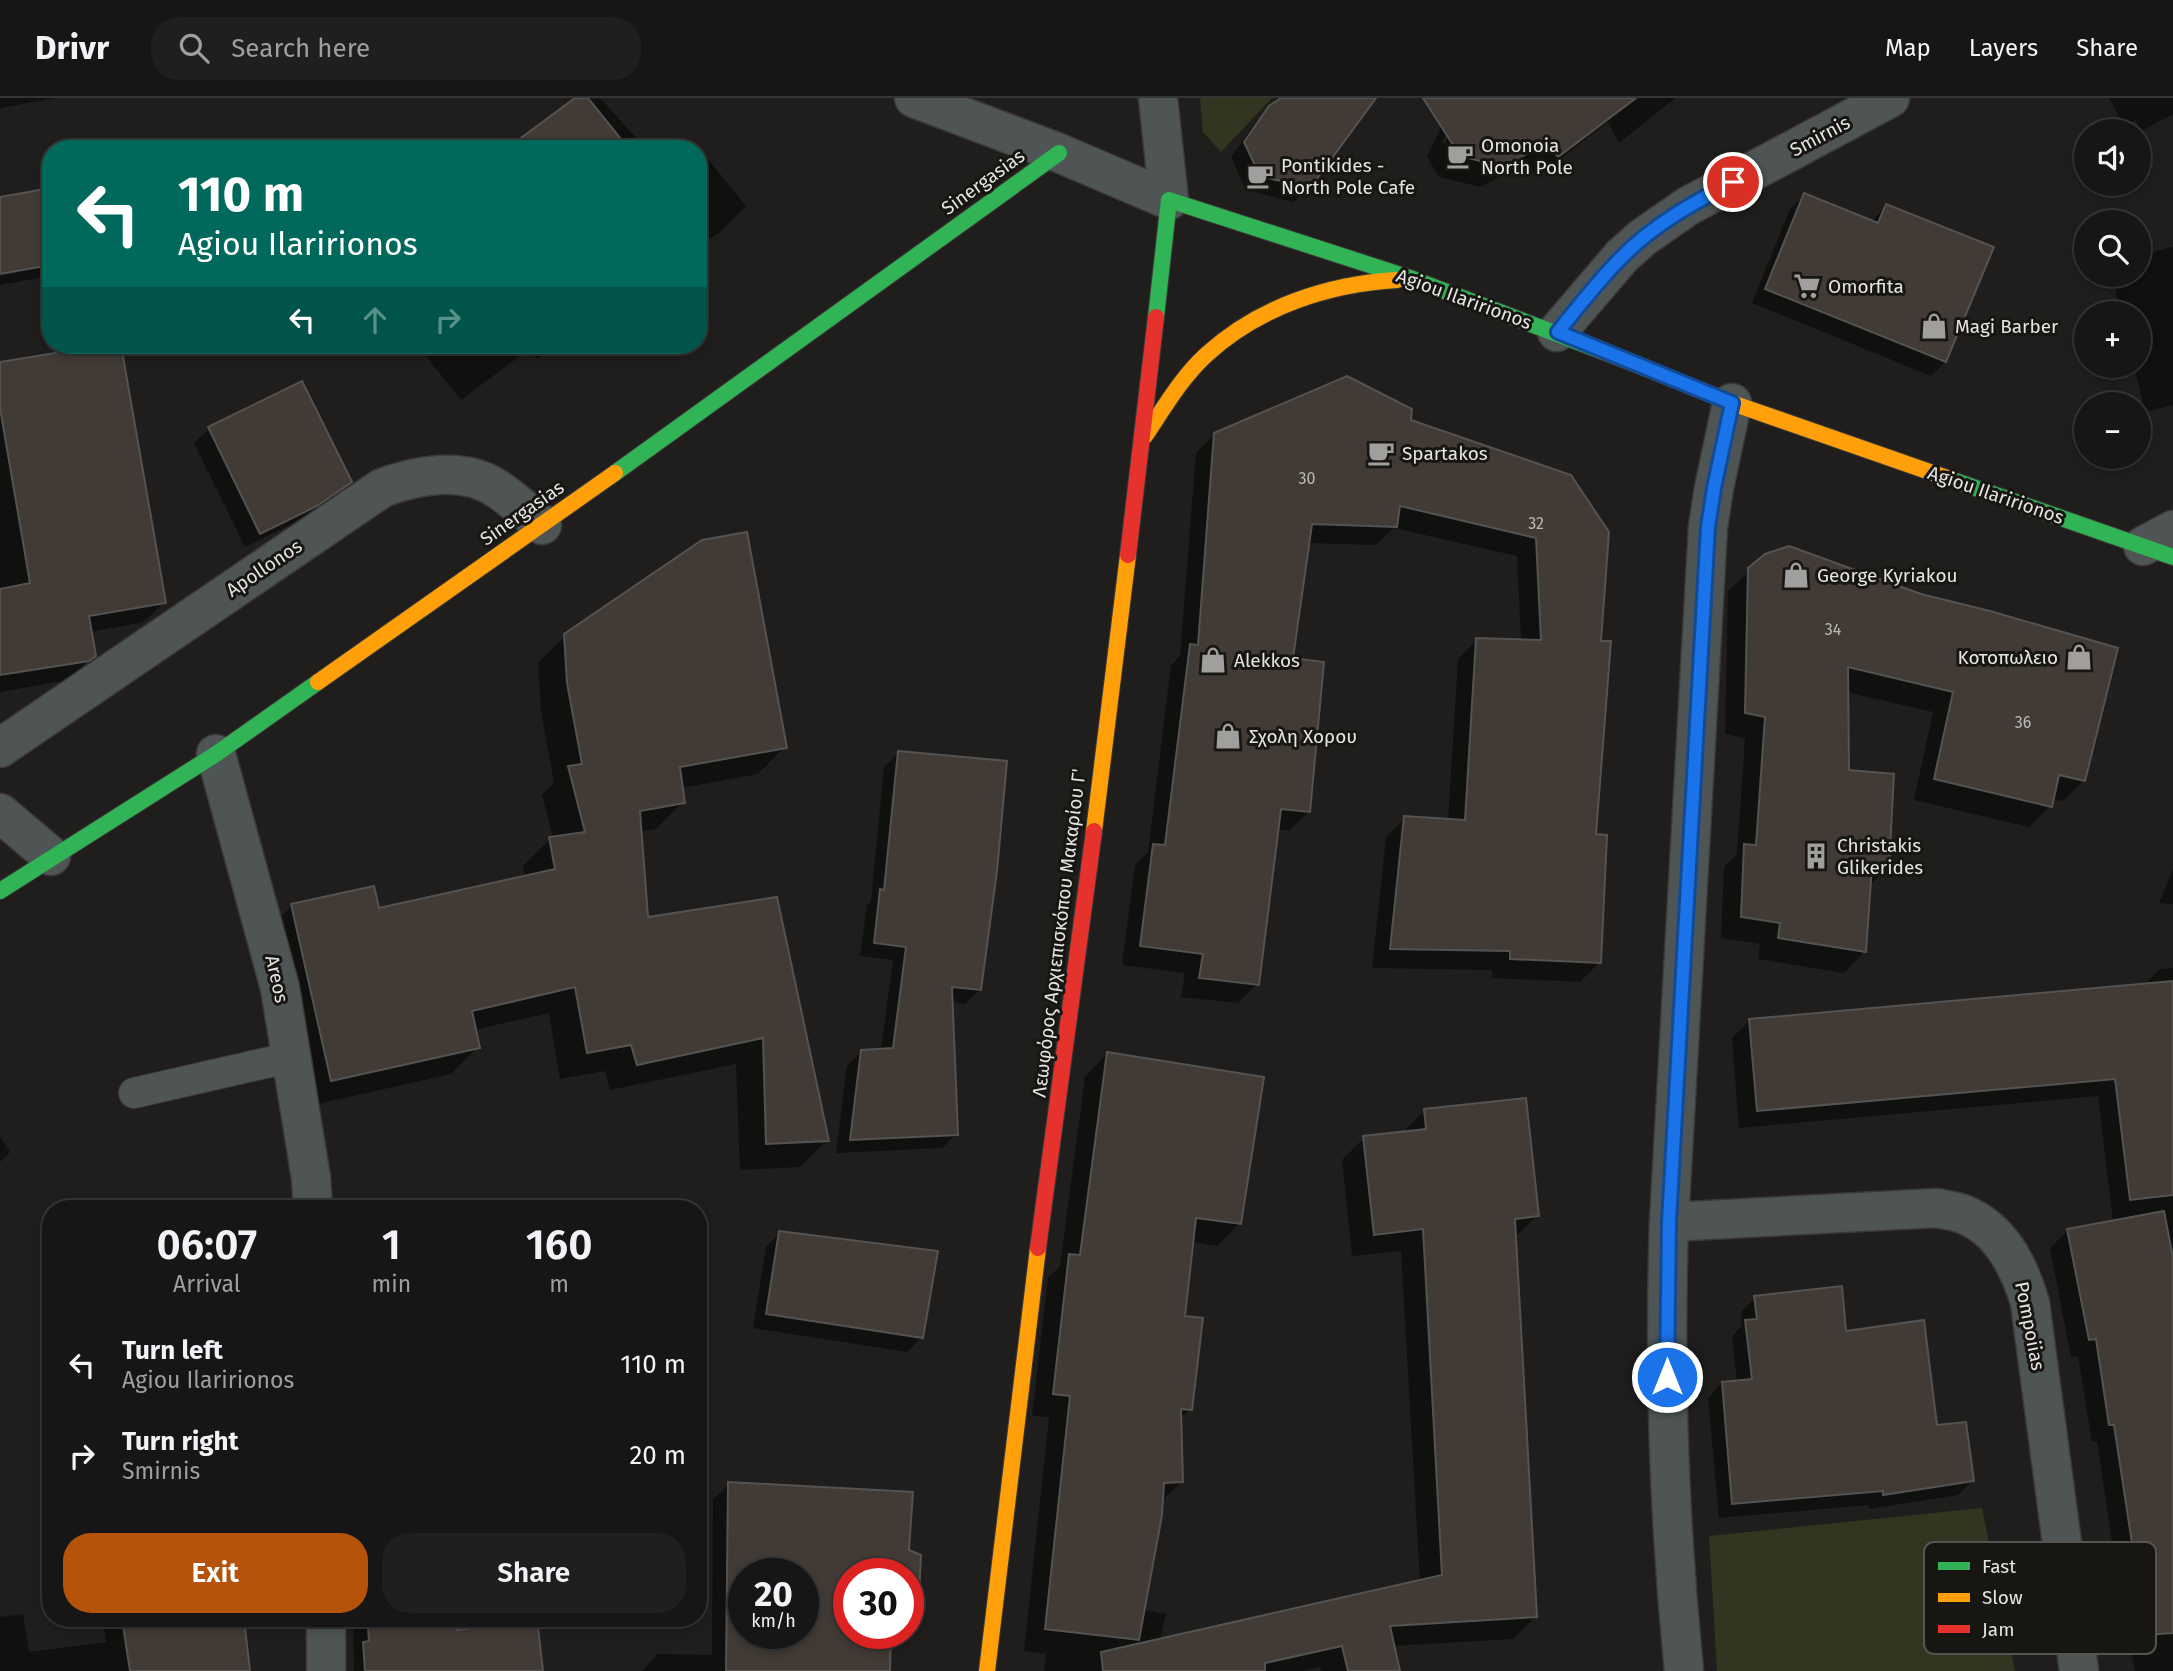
<!DOCTYPE html>
<meta charset="utf-8">
<style>
:root{--surface:#171616;--page:#201f1f;--text:#f1f3f6;--muted:#9e9fa1;--line:#363535;--accent:#b45309}
body{margin:0;font-family:"Fira Sans",sans-serif;background:var(--page);color:var(--text);height:100vh;display:flex;flex-direction:column;font-size:26px;white-space:nowrap}
*{box-sizing:border-box;margin:0}
p{font-size:23px;color:var(--muted)}
.icon{flex:none;width:38px;height:38px;fill:none;stroke:currentColor;stroke-width:2;stroke-linecap:round;stroke-linejoin:round}
.map{position:relative;flex:1;overflow:hidden}
.sheet{position:absolute;left:42px;top:1102px;width:665px;height:427px;display:flex;flex-direction:column;background:var(--surface);border-radius:28px;box-shadow:0 4px 10px #0003,0 0 0 2px var(--line)}
.sheet>*{flex:none}
.guide{position:absolute;left:42px;top:42px;width:665px;height:214px;border-radius:28px;box-shadow:0 4px 10px #0003,0 0 0 2px var(--line);background:#00695c;color:#fff;overflow:hidden}
.fabs{position:absolute;left:2074px;top:21px;display:grid;gap:14px}
.fabs a{display:grid;place-items:center;width:77px;height:77px;border-radius:50%;background:var(--surface);box-shadow:0 4px 10px #0003,0 0 0 2px var(--line);font-size:35px}
.speed{position:absolute;left:728px;top:1460px;display:flex;gap:14px;font-size:35px;font-weight:700;text-align:center}
.speed>*{display:grid;place-content:center;width:91px;height:91px;border-radius:50%;background:var(--surface);box-shadow:0 4px 10px #0003,0 0 0 2px var(--line);line-height:1}
.speed small{font-size:18px;font-weight:400}
.speed .limit{border:10px solid #d22;background:#fff;color:#111}
.pin{position:absolute;display:grid;place-items:center;width:60px;height:60px;color:#fff;margin:-30px;border:4px solid #fff;border-radius:50%;box-shadow:0 2px 7px #0007}
.me{position:absolute;width:77px;margin:-38px;rotate:0deg;stroke-linejoin:round;filter:drop-shadow(0 0 5px #0008)}
.turn{display:flex;align-items:center;gap:24px;height:147px;padding:0 21px;font-size:32px}
.turn .icon{width:91px;height:91px;stroke-width:2.5}
.turn b{display:block;font-size:49px;line-height:60px}
.lanes{display:flex;align-items:center;height:66px;padding:0 21px;background:#0003;justify-content:center;gap:35px;direction:ltr}
.lanes .off{opacity:.35}
.eta{display:flex;justify-content:space-evenly;align-items:center;height:119px;text-align:center}
.eta b{font-size:42px;font-weight:600;line-height:49px}
.cta{display:flex;gap:14px;margin-top:auto;padding:14px 21px}
.cta a{flex:1;height:80px;border-radius:28px;background:var(--accent);color:#fff;font-size:28px;font-weight:600;line-height:80px;text-align:center}
.cta a+a{background:var(--page);color:var(--text)}
ul{padding:0;list-style:none}
li{display:flex;align-items:center;gap:21px;height:91px;padding:0 21px}
li div{flex:1}
li b{display:block;font-size:26px}
li em{font-style:normal}
header{display:flex;align-items:center;gap:42px;box-sizing:border-box;height:98px;padding:0 35px;background:var(--surface);border-bottom:2px solid var(--line)}
header strong{font-size:33px}
nav{display:flex;gap:38px;margin-inline-start:auto;font-size:24px}
.search{width:490px;height:63px;background:var(--page);display:flex;align-items:center;gap:18px;box-sizing:border-box;padding:0 24px;border-radius:28px;color:var(--muted);font-size:26px}
.map>svg:first-child{display:block}
.green{fill:#333520}
.shadow{fill:#0007;fill-rule:evenodd}
.building{fill:#413a35;stroke:#545352;stroke-width:2;fill-rule:evenodd}
.lines{fill:none;stroke-linecap:round;stroke-linejoin:round}
.lane-casing{stroke:#3b3a39;stroke-width:32}
.street-casing{stroke:#3b3a39;stroke-width:41}
.fast-casing{stroke:#3b3a39;stroke-width:18}
.slow-casing{stroke:#3b3a39;stroke-width:18}
.jam-casing{stroke:#3b3a39;stroke-width:18}
.lane{stroke:#4e5554;stroke-width:30}
.street{stroke:#4e5554;stroke-width:38}
.fast{stroke:#30b455;stroke-width:16}
.slow{stroke:#ff9f0a;stroke-width:16}
.jam{stroke:#e5322d;stroke-width:16}
.route-casing{stroke:#114b97;stroke-width:18}
.route{stroke:#1a73e8;stroke-width:12}
.labels{text-anchor:middle;dominant-baseline:central;stroke-width:6;stroke-linejoin:round;paint-order:stroke}
.number-label{font-size:16px;fill:#bcbab7}
.street-label{font-size:19px;fill:#e5e4e2;stroke:#171613}
.poi-label{font-size:19px;fill:#e5e4e2;stroke:#171613;text-anchor:start}
.key{fill:#171613;stroke:#555451;stroke-width:2}
.key-label{font-size:19px;fill:#e5e4e2}
</style>
<header>
<strong>Drivr</strong>
<div class="search"><svg class="icon" aria-label="search" viewBox="0 0 24 24"><circle cx="10" cy="10" r="6"/><path d="M15 15l6 6"/></svg>Search here</div>
<nav><a>Map</a><a>Layers</a><a>Share</a></nav>
</header>
<div class="map">
<svg width="2173" height="1573" viewBox="0 0 2173 1573">
<rect width="100%" height="100%" fill="#1f1e1d"/>
<!-- green -->
<g class="green">
<polygon points="1200,0 1272,0 1221,54 1203,34"/>
<polygon points="1982,1410 2015,1573 1717,1573 1709,1438"/>
</g>
<!-- shadow -->
<g class="shadow">
<polygon points="0,0 56,0 0,10"/>
<polygon points="578,0 601,1 646,51 509,51"/>
<polygon points="1284,0 1374,0 1309,89 1294,104 1246,92 1231,59 1255,25"/>
<polygon points="1454,0 1462,0 1442,45 1445,46 1466,0 1675,0 1619,45 1608,24 1537,79 1526,64 1481,89 1439,79 1427,59"/>
<polygon points="2109,0 2173,0 2173,16 2141,33 2135,22 2124,28"/>
<polygon points="708,61 746,108 720,134 698,149 698,69"/>
<polygon points="51,92 51,178 0,187 0,100"/>
<polygon points="1804,97 1871,124 1886,108 1945,264 1931,278 1752,205 1790,111"/>
<polygon points="2173,149 2173,307 2145,314 2134,268 2138,268 2138,215 2121,215 2112,180 2115,177 2138,177 2138,157"/>
<polygon points="119,247 164,504 144,524 90,534 94,557 68,582 0,594 0,266"/>
<polygon points="417,247 557,247 537,261 529,251 461,302"/>
<polygon points="301,286 349,384 335,398 300,422 245,449 194,345 209,331"/>
<polygon points="1409,323 1570,379 1599,545 1594,738 1599,865 1580,884 1492,880 1492,872 1372,870 1386,739 1405,720 1448,723 1458,561 1477,542 1521,543 1517,458 1394,430 1376,447 1307,445 1291,561 1308,714 1289,733 1276,731 1257,886 1238,905 1181,899 1185,875 1122,867 1135,767 1148,754 1171,567 1180,558 1196,355 1215,336"/>
<polygon points="1766,458 2084,682 2063,703 2052,701 2050,708 2029,729 1914,702 1933,614 1846,594 1847,673 1887,770 1869,788 1864,854 1844,875 1758,861 1760,846 1721,840 1724,769 1737,756 1745,640 1725,636 1728,493"/>
<polygon points="565,538 785,649 758,676 681,690 683,704 656,731 640,734 647,821 775,801 827,1042 800,1069 740,1072 736,966 610,992 605,973 560,981 549,915 474,932 478,949 451,976 304,1009 265,834 292,808 378,812 525,779 523,768 550,741 553,740 542,697 554,685 541,613 538,565"/>
<polygon points="899,654 980,892 965,906 951,904 957,1036 942,1050 836,1055 847,968 862,953 881,952 893,862 860,858 867,807 871,803 884,669"/>
<polygon points="2173,771 2173,806 2159,805"/>
<polygon points="2173,870 2173,1573 2135,1573 2119,1491 2097,1343 2092,1344 2078,1258 2071,1259 2050,1150 2068,1132 2113,1124 2098,998 1739,1030 1732,940 1750,922 2144,887 2160,871"/>
<polygon points="1107,956 1240,1125 1217,1148 1192,1144 1183,1220 1190,1311 1179,1322 1182,1383 1161,1404 1143,1512 1166,1516 1160,1542 1420,1484 1401,1153 1352,1158 1342,1062 1364,1040 1402,1035 1425,1012 1537,1118 1514,1140 1535,1519 1513,1541 1393,1548 1398,1573 1321,1573 1320,1569 1302,1573 1044,1573 1046,1556 1024,1553 1049,1319 1032,1318 1048,1180 1060,1168 1085,979"/>
<polygon points="0,1039 10,1054 0,1064"/>
<polygon points="780,1135 921,1240 907,1254 753,1230 766,1149"/>
<polygon points="1755,1200 1845,1235 1935,1329 1973,1382 1958,1397 1869,1411 1869,1407 1719,1420 1708,1300 1722,1285 1737,1284 1732,1238 1742,1228 1741,1214"/>
<path d="M729 1386 908 1453 917 1497 908 1506V1475H849V1535H889L888 1573H642L658 1556 712 1557 713 1402ZM744 1475H803V1535H744Z"/>
<polygon points="23,1516 29,1554 106,1544 103,1521 244,1521 242,1523 248,1573 0,1573 0,1519"/>
<polygon points="353,1521 456,1521 456,1534 542,1573 354,1573"/>
</g>
<!-- building -->
<g class="building">
<polygon points="575,0 588,0 629,51 506,51"/>
<polygon points="1281,0 1376,0 1310,90 1260,78 1244,44 1269,8"/>
<polygon points="1423,0 1636,0 1558,59 1548,44 1503,69 1460,58"/>
<polygon points="51,90 51,167 0,176 0,99"/>
<polygon points="1804,95 1878,125 1886,106 1994,149 1946,264 1765,191"/>
<polygon points="104,247 121,247 166,505 89,518 96,558 89,563 0,577 0,491 30,485 0,310 0,264"/>
<polygon points="1347,278 1412,311 1411,322 1571,377 1609,434 1601,543 1611,543 1596,736 1607,737 1601,865 1510,861 1510,853 1390,851 1404,718 1465,722 1476,540 1541,542 1536,440 1400,408 1397,429 1312,426 1293,560 1324,564 1310,714 1281,711 1259,887 1199,880 1203,856 1140,848 1153,746 1165,747 1190,546 1198,547 1214,335"/>
<polygon points="302,283 352,384 317,408 260,436 208,329"/>
<polygon points="747,434 787,650 680,669 685,705 640,713 648,819 777,799 829,1043 766,1046 763,940 637,967 631,947 587,955 575,889 472,913 480,950 331,983 291,806 374,788 379,810 555,771 549,739 585,734 568,668 582,666 567,585 564,536 702,442"/>
<polygon points="1789,448 1921,496 1990,513 2118,550 2085,683 2059,677 2052,709 1934,681 1953,594 1848,569 1849,672 1894,676 1889,771 1872,768 1866,854 1778,840 1780,825 1741,819 1744,746 1756,747 1765,619 1745,615 1748,470 1765,456"/>
<polygon points="898,653 1007,663 997,773 981,892 952,889 958,1037 850,1042 861,952 893,950 906,849 874,845 880,791 884,792"/>
<polygon points="2173,883 2173,1097 2130,1102 2115,981 1757,1013 1749,921"/>
<polygon points="1107,954 1264,979 1241,1126 1196,1120 1185,1218 1203,1220 1192,1312 1181,1311 1183,1384 1164,1385 1162,1417 1139,1542 1045,1531 1070,1298 1053,1296 1069,1156 1080,1157"/>
<polygon points="1526,1000 1539,1118 1515,1121 1537,1519 1390,1528 1400,1573 1348,1573 1342,1548 1265,1565 1265,1573 1103,1573 1101,1554 1442,1477 1423,1131 1374,1137 1363,1038 1426,1031 1424,1011"/>
<polygon points="2164,1113 2173,1160 2173,1535 2146,1537 2114,1327 2109,1327 2096,1241 2089,1242 2067,1131"/>
<polygon points="779,1133 938,1153 923,1240 766,1216"/>
<polygon points="1842,1188 1846,1233 1924,1222 1937,1327 1966,1324 1974,1383 1883,1397 1883,1393 1732,1406 1722,1284 1752,1281 1745,1222 1757,1221 1754,1198"/>
<path d="M728 1384 913 1394 909 1452 921 1457 919 1498 908 1497V1475H849V1535H891L890 1573H726ZM744 1475H803V1535H744Z"/>
<polygon points="122,1521 244,1521 250,1573 130,1573"/>
<polygon points="537,1521 543,1573 365,1573 363,1544 369,1543 368,1528 457,1526 457,1532"/>
</g>
<g class="lines">
<!-- lane casing -->
<g class="lane-casing">
<polyline id="lane" points="134,995 292,959"/>
</g>
<!-- street casing -->
<g class="street-casing">
<g id="street">
<polyline points="914,0 1059,55 1169,102 1158,0"/>
<polyline points="1557,234 1622,158 1642,140 1688,108 1890,0"/>
<polyline points="2143,448 2173,432"/>
<path d="M0 650 382 390C418 377 465 368 499 392 514 402 528 415 542 427"/>
<polyline points="216,656 280,890 311,1080 313,1111"/>
<polyline points="0,715 51,758"/>
<path d="M1669 1124 1937 1110C1945 1112 1955 1113 1963 1116 2001 1131 2019 1168 2030 1205L2079 1573"/>
<polyline points="326,1573 326,1521"/>
<path d="M1684 1573C1669 1424 1664 1274 1669 1124L1708 429 1714 390 1732 305"/>
</g>
</g>
<!-- fast casing -->
<g class="fast-casing">
<g id="fast">
<polyline points="1156,219 1169,102 1410,180 1628,263"/>
<polyline points="615,375 1059,55"/>
<polyline points="1950,381 2173,459"/>
<polyline points="0,793 216,656 318,584"/>
</g>
</g>
<!-- slow casing -->
<g class="slow-casing">
<g id="slow">
<polyline points="1628,263 1732,305 1950,381"/>
<path d="M1145 338C1164 310 1181 280 1206 257 1258 209 1328 186 1397 182"/>
<polyline points="318,584 615,375"/>
<polyline points="1094,733 1128,457"/>
<polyline points="987,1573 1038,1150"/>
</g>
</g>
<!-- jam casing -->
<g class="jam-casing">
<g id="jam">
<polyline points="1128,457 1156,219"/>
<polyline points="1038,1150 1094,733"/>
</g>
</g>
<!-- lane -->
<use href="#lane" class="lane"/>
<!-- street -->
<use href="#street" class="street"/>
<!-- fast -->
<use href="#fast" class="fast"/>
<!-- slow -->
<use href="#slow" class="slow"/>
<!-- jam -->
<use href="#jam" class="jam"/>
</g>
<g class="lines">
<!-- route casing -->
<g class="route-casing">
<path id="route" d="M1667 1279 1669 1124 1708 429 1714 390 1732 305 1558 234C1578 209 1598 183 1621 160 1653 127 1693 105 1733 84"/>
</g>
<!-- route -->
<use href="#route" class="route"/>
</g>
<!-- icons -->
<defs>
<g id="cafe-bare" transform="scale(2.1)"><path d="M-5.5-4.5H6V0H3Q3 3.5 0 3.5H-2.5Q-5.5 3.5-5.5 0ZM3-3.2v2h1.7v-2ZM-6 4.5H4V6H-6Z" fill="#a09f9d" stroke="#171613" stroke-width="2.5" paint-order="stroke"/></g>
<g id="supermarket-bare" transform="scale(2.1)"><path d="M-6-5.5h2.5l.6 2H6L4.5 2H-2.5L-4.4-4H-6ZM-1.5 3.2a1.3 1.3 0 1 0 .1 0ZM3 3.2a1.3 1.3 0 1 0 .1 0Z" fill="#a09f9d" stroke="#171613" stroke-width="2.5" paint-order="stroke"/></g>
<g id="shop-bare" transform="scale(2.1)"><path d="M-5-2.5h2.3a2.7 3.5 0 0 1 5.4 0H5L5.5 6h-11ZM-1.5-2.5h3a1.5 2.3 0 0 0-3 0Z" fill="#a09f9d" stroke="#171613" stroke-width="2.5" paint-order="stroke"/></g>
<g id="building-bare" transform="scale(2.1)"><path d="M-4-6H4V6H1V3H-1V6H-4ZM-2.5-4.3h1.7v1.8h-1.7ZM.8-4.3h1.7v1.8H.8ZM-2.5-1h1.7V.8h-1.7ZM.8-1h1.7V.8H.8Z" fill="#a09f9d" stroke="#171613" stroke-width="2.5" paint-order="stroke"/></g>
</defs>
<g fill-rule="evenodd">
<use href="#cafe-bare" x="1460" y="58"/>
<use href="#cafe-bare" x="1260" y="78"/>
<use href="#supermarket-bare" x="1807" y="188"/>
<use href="#shop-bare" x="1934" y="228"/>
<use href="#cafe-bare" x="1381" y="355"/>
<use href="#shop-bare" x="1796" y="477"/>
<use href="#shop-bare" x="2079" y="559"/>
<use href="#shop-bare" x="1213" y="562"/>
<use href="#shop-bare" x="1228" y="638"/>
<use href="#building-bare" x="1816" y="758"/>
</g>
<g class="labels">
<!-- number labels -->
<g class="number-label">
<text x="1307" y="380">30</text>
<text x="1536" y="425">32</text>
<text x="1833" y="531">34</text>
<text x="2023" y="624">36</text>
</g>
<!-- street labels -->
<g class="street-label">
<text transform="translate(1820 38) rotate(-28)">Smirnis</text>
<text transform="translate(983 84) rotate(-36)">Sinergasias</text>
<text transform="translate(1464 201) rotate(20)">Agiou Ilaririonos</text>
<text transform="translate(1996 397) rotate(19)">Agiou Ilaririonos</text>
<text transform="translate(522 415) rotate(-35)">Sinergasias</text>
<text transform="translate(264 470) rotate(-34)">Apollonos</text>
<text transform="translate(1059 835) rotate(-83)">Λεωφόρος Αρχιεπισκόπου Μακαρίου Γ'</text>
<text transform="translate(277 881) rotate(77)">Areos</text>
<text transform="translate(2030 1228) rotate(79)">Pompoiias</text>
</g>
<!-- poi labels -->
<g class="poi-label">
<text x="1481" y="47">Omonoia<tspan x="1481" dy="22">North Pole</tspan></text>
<text x="1281" y="67">Pontikides -<tspan x="1281" dy="22">North Pole Cafe</tspan></text>
<text x="1828" y="188">Omorfita</text>
<text x="1955" y="228">Magi Barber</text>
<text x="1402" y="355">Spartakos</text>
<text x="1817" y="477">George Kyriakou</text>
<text x="2058" y="559" text-anchor="end">Κοτοπωλειο</text>
<text x="1234" y="562">Alekkos</text>
<text x="1249" y="638">Σχολη Χορου</text>
<text x="1837" y="747">Christakis<tspan x="1837" dy="22">Glikerides</tspan></text>
</g>
</g>
<!-- legend -->
<rect x="1924" y="1444" width="232" height="112" rx="10" class="key"/>
<rect x="1938" y="1464" width="32" height="8" fill="#30b455"/>
<rect x="1938" y="1495" width="32" height="9" fill="#ff9f0a"/>
<rect x="1938" y="1527" width="32" height="8" fill="#e5322d"/>
<g class="key-label">
<text x="1982" y="1475">Fast</text>
<text x="1982" y="1506">Slow</text>
<text x="1982" y="1538">Jam</text>
</g>
</svg>
<div class="fabs">
<a><svg class="icon" aria-label="sound" viewBox="0 0 24 24"><path d="M4 9h4l5-4v14l-5-4H4zM17 9q2 3 0 6"/></svg></a>
<a><svg class="icon" aria-label="search" viewBox="0 0 24 24"><circle cx="10" cy="10" r="6"/><path d="M15 15l6 6"/></svg></a>
<a>+</a>
<a>−</a>
</div>
<div class="speed"><div>20<small>km/h</small></div><div class="limit">30</div></div>
<div class="pin" style="left:1733px;top:84px;background:#d93025"><svg class="icon" aria-label="arrive" viewBox="0 0 24 24"><path d="M6 21V4h12l-3 4 3 4H6"/></svg></div>
<svg class="me" style="left:1667px;top:1279px" viewBox="-20 -20 40 40"><circle r="17" fill="#1a73e8" stroke="#fff" stroke-width="3"/><path d="M0-11L8 9 0 5-8 9z" fill="#fff"/></svg>
<div class="guide">
<div class="turn"><svg class="icon" aria-label="left" viewBox="0 0 24 24"><path d="M17 20v-9H6M10 6l-5 5 5 5"/></svg><div><b>110 m</b>Agiou Ilaririonos</div></div>
<div class="lanes"><svg class="icon" aria-label="left" viewBox="0 0 24 24"><path d="M17 20v-9H6M10 6l-5 5 5 5"/></svg><svg class="icon off" aria-label="ahead" viewBox="0 0 24 24"><path d="M12 20V5M6 11l6-6 6 6"/></svg><svg class="icon off" aria-label="right" viewBox="0 0 24 24"><path d="M7 20v-9h11M14 6l5 5-5 5"/></svg></div>
</div>
<section class="sheet">
<div class="eta">
<div><b>06:07</b><p>Arrival</p></div>
<div><b>1</b><p>min</p></div>
<div><b>160</b><p>m</p></div>
</div>
<ul>
<li><svg class="icon" aria-label="left" viewBox="0 0 24 24"><path d="M17 20v-9H6M10 6l-5 5 5 5"/></svg><div><b>Turn left</b><p>Agiou Ilaririonos</p></div><em>110 m</em></li>
<li><svg class="icon" aria-label="right" viewBox="0 0 24 24"><path d="M7 20v-9h11M14 6l5 5-5 5"/></svg><div><b>Turn right</b><p>Smirnis</p></div><em>20 m</em></li>
</ul>
<div class="cta"><a>Exit</a><a>Share</a></div>
</section>
</div>
